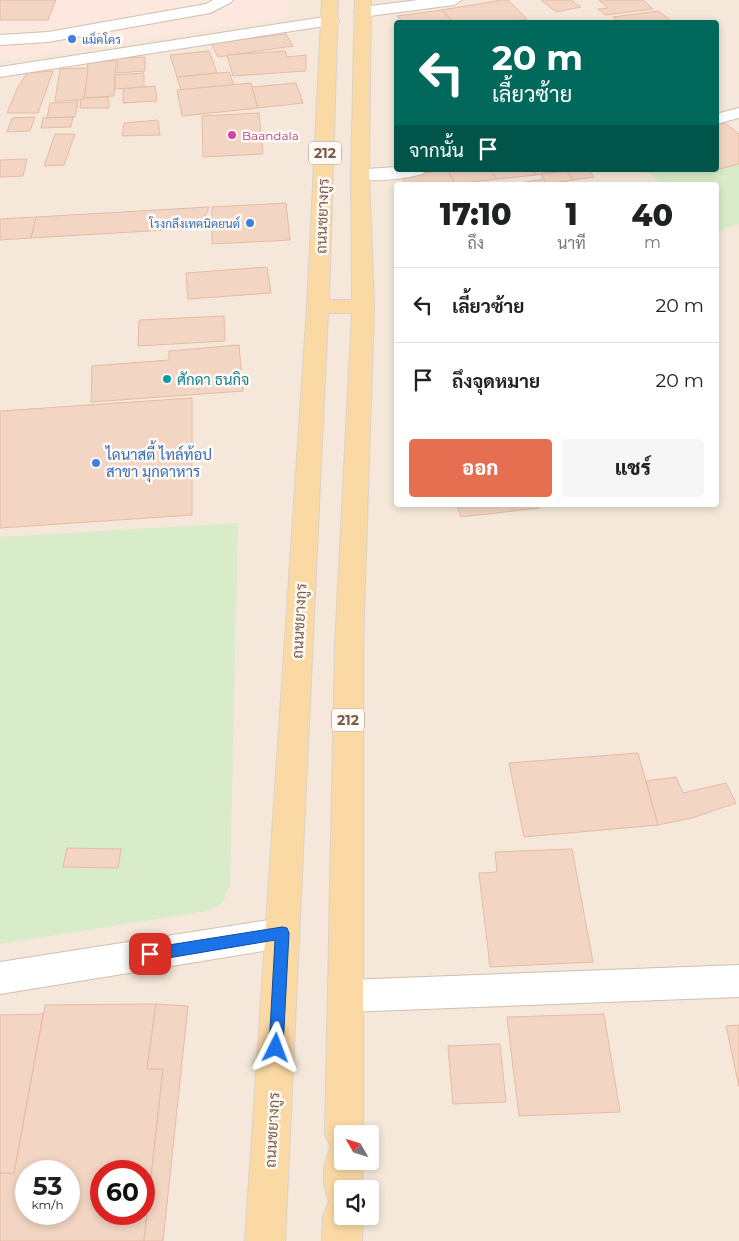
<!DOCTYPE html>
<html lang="th">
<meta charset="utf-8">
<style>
:root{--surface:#fff;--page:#f6f6f6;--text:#202124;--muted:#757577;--line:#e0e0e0;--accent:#e76f51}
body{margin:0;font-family:Montserrat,Sarabun,sans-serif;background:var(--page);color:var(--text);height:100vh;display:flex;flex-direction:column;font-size:19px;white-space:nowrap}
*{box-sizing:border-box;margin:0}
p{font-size:16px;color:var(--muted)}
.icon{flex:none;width:28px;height:28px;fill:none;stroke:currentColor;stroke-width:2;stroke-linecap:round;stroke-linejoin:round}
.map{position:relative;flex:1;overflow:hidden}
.details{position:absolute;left:394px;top:182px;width:325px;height:325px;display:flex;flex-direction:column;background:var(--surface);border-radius:5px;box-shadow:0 2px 8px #0003}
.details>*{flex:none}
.hud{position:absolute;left:394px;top:20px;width:325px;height:152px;border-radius:5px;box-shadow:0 2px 8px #0003;background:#00695c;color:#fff;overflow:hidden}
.needle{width:32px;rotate:309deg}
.buttons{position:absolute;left:334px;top:1125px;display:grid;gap:10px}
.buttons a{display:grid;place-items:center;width:45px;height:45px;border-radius:5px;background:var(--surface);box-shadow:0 2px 8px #0003;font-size:25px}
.speed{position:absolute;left:15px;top:1160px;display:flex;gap:10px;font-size:25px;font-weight:700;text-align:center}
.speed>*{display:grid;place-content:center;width:65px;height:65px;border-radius:50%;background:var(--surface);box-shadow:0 2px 8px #0003;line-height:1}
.speed small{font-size:12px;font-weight:400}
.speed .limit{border:8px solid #d22;background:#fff;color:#111}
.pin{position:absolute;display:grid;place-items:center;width:42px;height:42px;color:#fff;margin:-21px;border-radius:10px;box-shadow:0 2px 8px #0006}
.me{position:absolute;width:55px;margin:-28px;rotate:3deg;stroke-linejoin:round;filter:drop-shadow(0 0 4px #0008)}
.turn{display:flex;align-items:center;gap:18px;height:105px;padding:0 15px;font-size:22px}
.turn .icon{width:65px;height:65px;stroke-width:2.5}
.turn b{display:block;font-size:35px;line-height:42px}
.then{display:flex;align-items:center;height:48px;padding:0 15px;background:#0003;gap:10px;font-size:19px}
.eta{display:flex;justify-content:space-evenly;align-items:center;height:85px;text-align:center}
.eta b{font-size:30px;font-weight:800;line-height:35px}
.cta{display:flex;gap:10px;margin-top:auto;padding:10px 15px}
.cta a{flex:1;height:58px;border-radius:5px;background:var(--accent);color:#fff;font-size:20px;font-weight:800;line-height:58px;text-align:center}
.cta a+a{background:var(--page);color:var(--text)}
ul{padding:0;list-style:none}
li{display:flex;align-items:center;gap:15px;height:75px;padding:0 15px;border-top:1px solid var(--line)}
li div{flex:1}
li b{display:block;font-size:19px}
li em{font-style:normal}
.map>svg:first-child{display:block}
.residential{fill:#f5e8da;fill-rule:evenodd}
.commercial{fill:#fde8e0}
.green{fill:#d8ecc9}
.building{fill:#f3d5c3;stroke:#e6bba3;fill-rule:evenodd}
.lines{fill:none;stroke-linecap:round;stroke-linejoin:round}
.minor-casing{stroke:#d1beb0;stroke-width:2}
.major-casing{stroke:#dad1cd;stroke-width:2}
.minor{fill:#fff;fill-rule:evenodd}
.major{fill:#fbd9a5;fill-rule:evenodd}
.route{fill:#1a73e8;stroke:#114b97}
.shop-dot{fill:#3f7fe0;stroke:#fffaf3;stroke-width:2}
.hotel-dot{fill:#d1479c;stroke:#fffaf3;stroke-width:2}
.culture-dot{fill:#0f9aa8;stroke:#fffaf3;stroke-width:2}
.labels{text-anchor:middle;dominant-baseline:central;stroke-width:5;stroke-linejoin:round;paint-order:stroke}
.far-shop-label{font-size:12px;fill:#366cbe;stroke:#fffaf3;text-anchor:start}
.far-hotel-label{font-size:12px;fill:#b23c85;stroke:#fffaf3;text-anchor:start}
.shield{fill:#fffaf3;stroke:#a28b7f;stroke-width:1}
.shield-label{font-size:14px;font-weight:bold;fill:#7a5c4d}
.street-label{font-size:15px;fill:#7a5c4d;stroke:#fffaf3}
.culture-label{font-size:15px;fill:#0d838f;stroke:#fffaf3;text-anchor:start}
.shop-label{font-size:15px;fill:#366cbe;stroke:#fffaf3;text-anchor:start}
</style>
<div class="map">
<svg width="739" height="1241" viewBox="0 0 739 1241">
<rect width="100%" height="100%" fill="#fdf6ec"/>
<!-- residential -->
<path class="residential" d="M0 0H739V1241H0ZM396 22H716V170H396ZM396 185H716V505H396ZM342 1134H370V1161H342ZM26 1171H69V1214H26ZM101 1171H144V1214H101ZM342 1189H370V1216H342Z"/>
<!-- commercial -->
<polygon class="commercial" points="0,0 288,0 288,18 0,61"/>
<!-- green -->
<g class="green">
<polygon points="739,164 739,224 716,232 716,185 662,185 646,170 716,170 716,166 719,169"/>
<polygon points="238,523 230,886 222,903 208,911 0,944 0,537"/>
</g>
<!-- building -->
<g class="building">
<polygon points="0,0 56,0 48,20 0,20"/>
<polygon points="502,0 508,0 527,19 509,22 453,22 442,10"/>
<polygon points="541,0 571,0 581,7 556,12"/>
<polygon points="599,0 643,0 653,9 605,15 598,9 608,8"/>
<polygon points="442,10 453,22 403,22 397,16"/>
<polygon points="659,11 672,22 619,22 613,17"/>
<polygon points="286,34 293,46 218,57 211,43"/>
<polygon points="209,51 217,73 177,77 170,55"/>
<polygon points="285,51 287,57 306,55 306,71 233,76 227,55"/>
<polygon points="145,57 145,71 117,73 118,58"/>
<polygon points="116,60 114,96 84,98 88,63"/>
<polygon points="88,68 84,100 55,101 60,69"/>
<polygon points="53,71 38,113 7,113 17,89 27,73"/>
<polygon points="229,72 234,85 181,90 177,77"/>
<polygon points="144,73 144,87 115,89 115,75"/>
<polygon points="251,83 258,108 182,116 177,90"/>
<polygon points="296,83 303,103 258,108 252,87"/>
<polygon points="155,86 157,101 123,103 123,89"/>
<polygon points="108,97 109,108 80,108 81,100 84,98"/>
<polygon points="78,102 75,117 47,118 50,103"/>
<polygon points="259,113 263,154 203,157 202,116"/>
<polygon points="35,117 30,131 7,132 12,118"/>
<polygon points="73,117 71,127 41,128 43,118"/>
<polygon points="158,120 160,135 122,136 124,123"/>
<polygon points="725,123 739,134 739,164 719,169 716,166 716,125"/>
<polygon points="55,134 75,134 64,165 44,166"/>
<polygon points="27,159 23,176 0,177 0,160"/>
<polygon points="448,170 455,184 405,185 401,175"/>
<polygon points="448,170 491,170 497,179 455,184"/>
<polygon points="491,170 532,170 536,175 497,179"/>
<polygon points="532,170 559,170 560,171 536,175"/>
<polygon points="589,170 594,177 573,180 567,171"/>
<polygon points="567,171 573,180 546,184 541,174"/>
<polygon points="544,179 547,185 507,185"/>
<polygon points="286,203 290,240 212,244 212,207"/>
<polygon points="209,207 200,228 31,238 36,217"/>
<polygon points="36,217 31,238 0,240 0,219"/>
<polygon points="267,267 271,293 188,299 186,273"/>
<polygon points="224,316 225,341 138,346 139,320"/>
<polygon points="239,345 243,391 91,402 92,366 169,360 169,351"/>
<polygon points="192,398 192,515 0,528 0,411"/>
<polygon points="457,505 538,505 539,508 461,517"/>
<polygon points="638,753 658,825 524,837 509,763"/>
<polygon points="676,777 683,793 726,783 736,803 692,818 658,825 646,781"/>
<polygon points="67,848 121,849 118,868 63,867"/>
<polygon points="572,849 593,962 490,967 479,873 497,872 495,852"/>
<path d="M156 1004 147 1069H163L144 1241H0V1173H14L45 1005ZM26 1171H69V1214H26ZM101 1171H144V1214H101Z"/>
<polygon points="156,1004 188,1006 163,1241 144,1241 163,1069 147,1069"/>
<polygon points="43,1014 14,1173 0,1173 0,1015"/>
<polygon points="604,1014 620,1112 519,1116 507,1017"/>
<polygon points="739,1025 739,1087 726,1026"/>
<polygon points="500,1044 506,1102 453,1104 448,1046"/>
</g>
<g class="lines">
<!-- minor casing -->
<g class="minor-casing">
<g id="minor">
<polygon points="213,0 233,0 230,3 210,13 48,42 0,45 0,35 48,32 206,4"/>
<polygon points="418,0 462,0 454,5 362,17 354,12 362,7"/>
<polygon points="331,16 337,18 339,21 337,24 0,77 0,67"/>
<polygon points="739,108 739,118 716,124 716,114"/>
<path d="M396 167V170H425L423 174C401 179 375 183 353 178L351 174 353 170Z"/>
<polygon points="282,918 294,922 299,933 294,944 282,948 0,994 0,962"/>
<polygon points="739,965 739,997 347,1012 335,1008 330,996 335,984 347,980"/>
</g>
</g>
<!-- major casing -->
<g class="major-casing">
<path id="major" d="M322 0H338L329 300H352L351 174 355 0H371L369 174 374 306 363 645V1134H342V1161H363L362 1189H342V1216H363L362 1241H322L323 1216 329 1202C322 1184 322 1165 331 1147L325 1134 335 645 352 313H328L285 1241H245L307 307Z"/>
</g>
<!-- minor -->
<use href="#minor" class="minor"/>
<!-- major -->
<use href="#major" class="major"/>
</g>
<!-- route -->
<polygon class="route" points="282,927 287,928 289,933 283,1048 281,1053 276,1056 271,1053 269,1048 275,940 150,961 146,959 143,954 146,950 150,948"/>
<!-- markers -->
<g class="shop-dot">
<circle cx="72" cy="39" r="5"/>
<circle cx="250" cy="223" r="5"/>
<circle cx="96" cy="463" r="5"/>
</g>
<circle class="hotel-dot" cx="232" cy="135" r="5"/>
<circle class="culture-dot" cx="167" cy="379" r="5"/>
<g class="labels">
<!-- far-shop labels -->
<g class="far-shop-label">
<text x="82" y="39">แม็คโคร</text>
<text x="240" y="223" text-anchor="end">โรงกลึงเทคนิคยนต์</text>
</g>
<!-- far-hotel labels -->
<g class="far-hotel-label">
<text x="242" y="135">Baandala</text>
</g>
<!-- shield labels -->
<g class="shield">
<rect x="309" y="141.5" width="32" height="23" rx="4"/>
<rect x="332" y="708.5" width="32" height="23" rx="4"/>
</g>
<g class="shield-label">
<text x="325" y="153">212</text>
<text x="348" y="720">212</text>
</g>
<!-- street labels -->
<g class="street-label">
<text transform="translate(322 216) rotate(-88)">ถนนชยางกูร</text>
<text transform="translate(299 621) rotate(-87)">ถนนชยางกูร</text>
<text transform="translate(272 1130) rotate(-87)">ถนนชยางกูร</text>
</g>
<!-- culture labels -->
<g class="culture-label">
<text x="177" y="379">ศักดา ธนกิจ</text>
</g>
<!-- shop labels -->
<g class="shop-label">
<text x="106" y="454">ไดนาสตี้ ไทล์ท้อป<tspan x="106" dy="17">สาขา มุกดาหาร</tspan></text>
</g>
</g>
</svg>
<div class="buttons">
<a><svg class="needle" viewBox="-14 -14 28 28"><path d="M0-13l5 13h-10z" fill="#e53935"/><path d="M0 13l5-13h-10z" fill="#757577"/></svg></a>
<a><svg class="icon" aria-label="sound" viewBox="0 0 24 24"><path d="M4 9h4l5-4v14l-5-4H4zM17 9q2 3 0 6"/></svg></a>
</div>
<div class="speed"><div>53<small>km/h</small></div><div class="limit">60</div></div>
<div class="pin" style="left:150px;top:954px;background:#d93025"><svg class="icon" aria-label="arrive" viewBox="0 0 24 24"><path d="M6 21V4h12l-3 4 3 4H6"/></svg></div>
<svg class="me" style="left:276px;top:1048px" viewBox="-20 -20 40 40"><path d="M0-17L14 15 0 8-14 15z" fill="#1a73e8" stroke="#fff" stroke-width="4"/></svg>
<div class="hud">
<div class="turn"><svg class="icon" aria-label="left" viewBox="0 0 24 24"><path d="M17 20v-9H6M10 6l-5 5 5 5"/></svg><div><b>20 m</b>เลี้ยวซ้าย</div></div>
<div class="then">จากนั้น<svg class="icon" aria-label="arrive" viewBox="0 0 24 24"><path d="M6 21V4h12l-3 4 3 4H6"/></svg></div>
</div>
<section class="details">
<div class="eta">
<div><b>17:10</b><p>ถึง</p></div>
<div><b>1</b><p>นาที</p></div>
<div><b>40</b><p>m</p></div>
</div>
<ul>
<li><svg class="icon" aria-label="left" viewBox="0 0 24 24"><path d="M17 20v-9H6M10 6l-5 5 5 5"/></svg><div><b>เลี้ยวซ้าย</b></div><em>20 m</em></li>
<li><svg class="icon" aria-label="arrive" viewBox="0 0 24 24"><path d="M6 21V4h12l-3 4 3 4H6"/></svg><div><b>ถึงจุดหมาย</b></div><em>20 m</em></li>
</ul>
<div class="cta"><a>ออก</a><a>แชร์</a></div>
</section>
</div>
